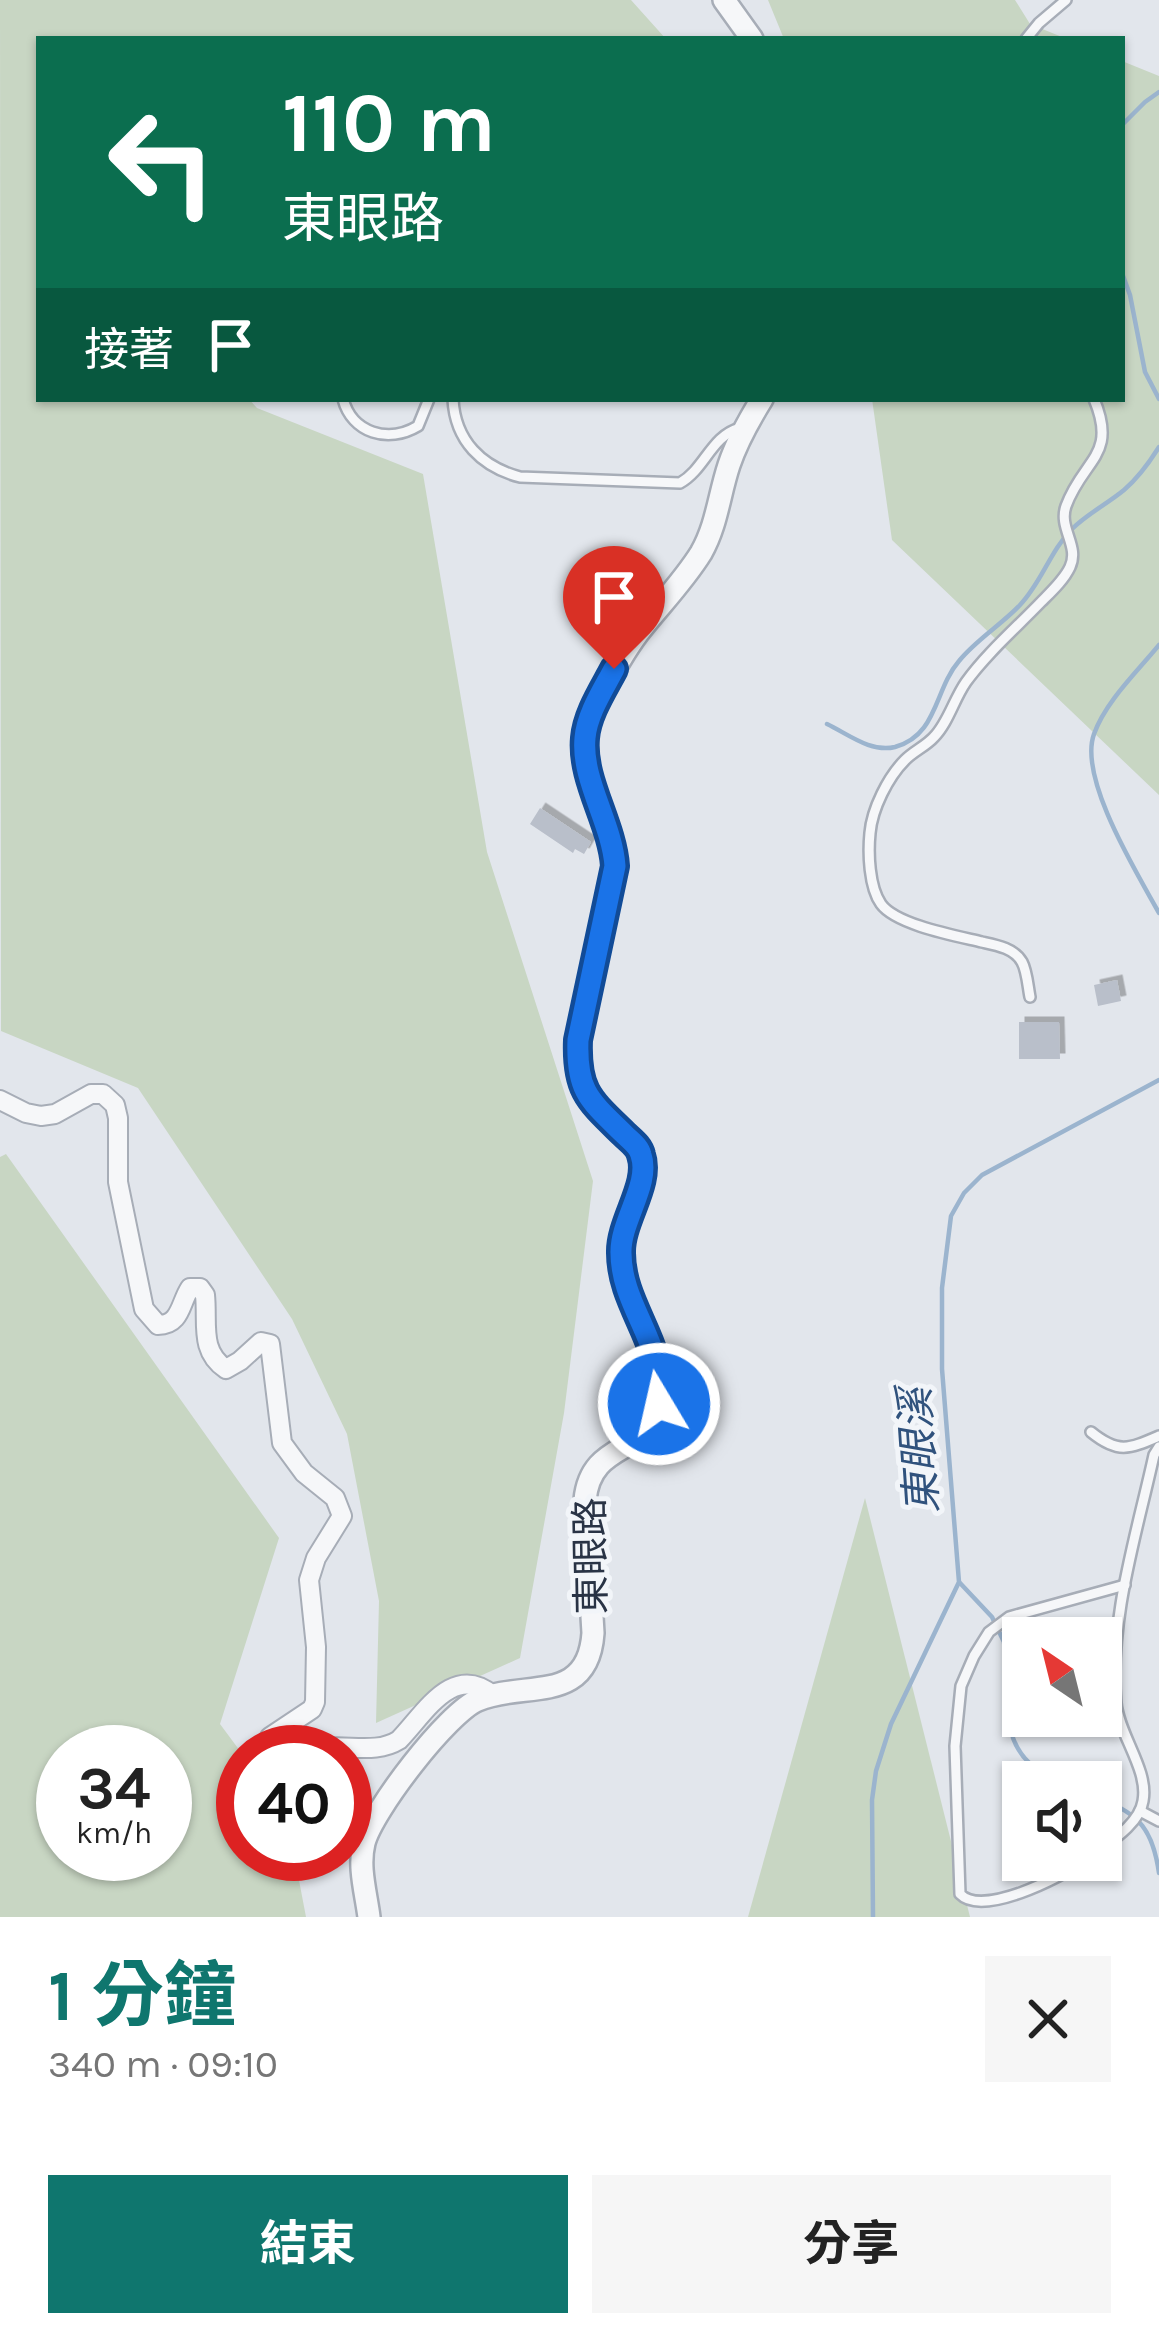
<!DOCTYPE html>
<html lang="zh-TW">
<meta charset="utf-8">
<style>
:root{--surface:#fff;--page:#f6f6f6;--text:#222;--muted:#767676;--accent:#0f766e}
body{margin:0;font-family:Karla,"Noto Sans TC",sans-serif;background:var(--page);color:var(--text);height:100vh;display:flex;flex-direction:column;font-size:45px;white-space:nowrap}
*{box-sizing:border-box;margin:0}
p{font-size:39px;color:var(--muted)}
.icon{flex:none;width:66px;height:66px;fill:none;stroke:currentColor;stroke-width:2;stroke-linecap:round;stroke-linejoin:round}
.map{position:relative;height:1917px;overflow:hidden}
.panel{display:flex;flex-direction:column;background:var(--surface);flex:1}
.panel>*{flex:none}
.guide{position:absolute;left:36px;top:36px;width:1089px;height:366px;border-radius:0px;box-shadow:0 3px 9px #0004;background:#0b6e4f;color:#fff;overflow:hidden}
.needle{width:78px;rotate:325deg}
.fabs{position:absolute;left:1002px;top:1617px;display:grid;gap:24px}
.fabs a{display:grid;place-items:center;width:120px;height:120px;border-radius:0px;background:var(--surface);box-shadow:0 3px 9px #0004;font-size:60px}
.speed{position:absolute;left:36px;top:1725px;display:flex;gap:24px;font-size:60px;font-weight:700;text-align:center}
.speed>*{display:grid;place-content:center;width:156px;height:156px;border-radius:50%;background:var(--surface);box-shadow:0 3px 9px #0004;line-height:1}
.speed small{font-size:30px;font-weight:400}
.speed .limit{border:18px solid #d22;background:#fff;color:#111}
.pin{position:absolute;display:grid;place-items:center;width:102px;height:102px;color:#fff;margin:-123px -51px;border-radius:50% 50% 50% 0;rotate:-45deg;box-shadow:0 0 12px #0007}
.pin .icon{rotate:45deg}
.me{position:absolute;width:132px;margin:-66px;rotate:351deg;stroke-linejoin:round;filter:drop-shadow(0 0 9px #0008)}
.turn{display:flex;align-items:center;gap:42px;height:252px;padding:0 48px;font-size:54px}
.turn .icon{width:156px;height:156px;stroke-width:2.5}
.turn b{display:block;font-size:84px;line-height:102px}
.then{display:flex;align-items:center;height:114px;padding:0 48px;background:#0003;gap:24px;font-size:45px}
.round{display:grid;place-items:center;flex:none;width:126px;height:126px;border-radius:0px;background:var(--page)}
.summary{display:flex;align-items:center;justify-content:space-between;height:204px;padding:0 48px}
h1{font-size:72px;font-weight:700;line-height:90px;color:var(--accent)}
.primary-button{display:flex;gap:24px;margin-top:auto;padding:24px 48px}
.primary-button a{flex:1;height:138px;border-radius:0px;background:var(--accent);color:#fff;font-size:48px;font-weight:700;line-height:138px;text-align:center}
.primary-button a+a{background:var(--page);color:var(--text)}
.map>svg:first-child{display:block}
.green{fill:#c8d6c3;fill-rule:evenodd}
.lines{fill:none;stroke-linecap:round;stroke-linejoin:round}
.stream{stroke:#9bb4ce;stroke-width:4.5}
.building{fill:#b9bfca;filter:url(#shadow)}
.service-casing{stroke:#a7adb7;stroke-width:14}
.minor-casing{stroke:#a7adb7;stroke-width:22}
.tertiary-casing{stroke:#a7adb7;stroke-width:26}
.service{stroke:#f6f7f9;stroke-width:9}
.minor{stroke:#f6f7f9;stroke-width:18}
.tertiary{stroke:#f6f7f9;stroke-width:21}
.route-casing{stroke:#114b97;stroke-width:30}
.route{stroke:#1a73e8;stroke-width:21}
.labels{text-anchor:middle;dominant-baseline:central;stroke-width:10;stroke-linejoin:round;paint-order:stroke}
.street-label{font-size:39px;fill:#293345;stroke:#f2f5f9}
.water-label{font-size:42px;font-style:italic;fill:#30527d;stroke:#f2f5f9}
</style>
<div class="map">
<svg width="1159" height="1917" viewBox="0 0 1159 1917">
<defs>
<filter id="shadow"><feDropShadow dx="5.5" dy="-5.5" stdDeviation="0" flood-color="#0004"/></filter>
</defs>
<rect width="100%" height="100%" fill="#e2e6ec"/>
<!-- green -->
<g class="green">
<polygon points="0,0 631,0 666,39 39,39 39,399 249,399 257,408 423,474 487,852 593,1181 564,1413 520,1658 376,1723 379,1601 347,1434 292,1319 138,1088 1,1031"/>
<polygon points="768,0 1015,0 1030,24 1067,39 784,39"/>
<polygon points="1122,61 1159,76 1159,795 892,540 872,399 1122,399"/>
<path d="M6 1154 279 1538 220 1724 243 1755V1854H294L306 1917H0V1157ZM63 1752H165V1854H63Z"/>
<polygon points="865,1498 970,1917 748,1917"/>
</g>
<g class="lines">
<!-- stream -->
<g class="stream">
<polyline points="1122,125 1145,102 1159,92"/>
<polyline points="1122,273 1130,295 1145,372 1159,399"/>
<path d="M1159 645C1137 672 1106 701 1094 734 1078 778 1137 873 1159 913"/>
<path d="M827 724C848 734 871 753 895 747 938 735 934 690 959 661 976 640 1001 625 1020 605 1042 582 1050 551 1072 529 1087 514 1107 504 1124 490 1138 478 1149 463 1159 447"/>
<path d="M960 1583 992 1617 1004 1642 1013 1738C1021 1760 1036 1770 1056 1782"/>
<path d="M1101 1799C1140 1814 1153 1831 1159 1873"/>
<polyline points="873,1917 872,1800 876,1771 891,1724 959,1582 942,1369 942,1288 951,1216 964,1193 982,1175 1159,1080"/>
</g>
</g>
<!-- building -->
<g class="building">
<polygon points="540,808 591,842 584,854 575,849 573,853 530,824"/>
<polygon points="1117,980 1121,1001 1098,1006 1094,985"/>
<polygon points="1019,1022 1059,1022 1060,1059 1019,1059"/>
</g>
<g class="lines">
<!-- service casing -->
<g class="service-casing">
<g id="service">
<polyline points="1026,39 1039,23 1066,0"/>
<path d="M343 399C352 433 388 444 418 426L429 399"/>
<path d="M453 399C455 441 482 467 520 477L680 483C705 469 711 436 740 428"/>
<path d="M1030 997C1028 987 1027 971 1022 962 1014 948 996 945 982 942 957 936 896 925 881 904 869 887 868 853 870 833 872 809 888 777 905 760 914 751 926 746 934 737 948 723 954 699 966 682 987 653 1016 628 1041 602 1051 592 1064 580 1070 567 1080 546 1058 528 1066 506 1083 459 1118 456 1094 399"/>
<path d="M1091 1432C1118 1454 1129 1449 1159 1436"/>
<polyline points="1140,1811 1159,1821"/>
<path d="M1101 1849C1116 1838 1140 1821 1143 1801 1149 1770 1119 1735 1116 1703 1109 1619 1136 1537 1154 1455L1159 1447"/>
<path d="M1086 1860C1058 1879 982 1917 960 1894L955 1746 961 1686 974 1656 989 1632 1009 1617 1125 1585"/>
</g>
</g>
<!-- minor casing -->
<g class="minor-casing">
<g id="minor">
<path d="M0 1100 26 1113 41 1116 55 1114 91 1094H103L115 1105 118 1118V1182L144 1309 158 1325C181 1325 180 1303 190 1288H200L205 1295C208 1323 199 1351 226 1369L240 1361 261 1342 270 1344 282 1443 304 1473 335 1498 342 1516 316 1558 309 1580 316 1647 315 1702 312 1709 270 1737 262 1752"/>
<path d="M309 1752C338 1740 372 1757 399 1740 426 1712 453 1662 494 1696"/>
</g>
</g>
<!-- tertiary casing -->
<g class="tertiary-casing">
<g id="tertiary">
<polyline points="724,0 752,39"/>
<path d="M369 1917C366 1893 358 1867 364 1843 372 1811 448 1712 478 1700 525 1680 588 1706 593 1633L585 1500C591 1438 651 1457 659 1403 667 1352 626 1310 621 1262 617 1226 652 1186 641 1155 638 1146 631 1140 624 1134 589 1100 576 1091 578 1040L615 865C612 823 582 783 585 740 586 724 593 710 600 697 611 675 623 653 638 633 659 606 683 582 701 553 717 525 719 495 729 465 737 441 749 420 762 399"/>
</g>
</g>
<!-- service -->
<use href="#service" class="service"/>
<!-- minor -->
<use href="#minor" class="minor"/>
<!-- tertiary -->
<use href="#tertiary" class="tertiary"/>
</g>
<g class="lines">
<!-- route casing -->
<g class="route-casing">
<path id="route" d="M614 669C603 690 587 714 585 738 581 780 612 823 615 866L578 1040C576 1091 589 1100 624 1134 631 1141 639 1146 641 1155 651 1184 620 1221 621 1253 621 1292 645 1323 655 1358 659 1373 659 1389 659 1404"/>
</g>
<!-- route -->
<use href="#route" class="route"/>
</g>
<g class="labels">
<!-- street labels -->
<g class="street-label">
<text transform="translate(591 1556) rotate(-91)">東眼路</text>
</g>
<!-- water labels -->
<g class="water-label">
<text transform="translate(919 1451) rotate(-94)">東眼溪</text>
</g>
</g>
</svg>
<div class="fabs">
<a><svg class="needle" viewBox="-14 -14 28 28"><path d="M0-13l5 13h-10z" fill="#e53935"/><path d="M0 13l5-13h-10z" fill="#767676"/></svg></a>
<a><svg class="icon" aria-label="sound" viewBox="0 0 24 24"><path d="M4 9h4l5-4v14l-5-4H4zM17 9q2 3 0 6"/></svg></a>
</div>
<div class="speed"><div>34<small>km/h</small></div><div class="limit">40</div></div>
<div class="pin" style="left:614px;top:669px;background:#d93025"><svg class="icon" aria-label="arrive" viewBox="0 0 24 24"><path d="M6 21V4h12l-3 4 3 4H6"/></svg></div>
<svg class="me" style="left:659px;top:1404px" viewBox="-20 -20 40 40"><circle r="17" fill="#1a73e8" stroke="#fff" stroke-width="3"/><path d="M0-11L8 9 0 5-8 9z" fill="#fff"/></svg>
<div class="guide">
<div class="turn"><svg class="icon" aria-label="left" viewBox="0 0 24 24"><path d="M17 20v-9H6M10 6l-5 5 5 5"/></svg><div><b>110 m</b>東眼路</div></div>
<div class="then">接著<svg class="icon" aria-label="arrive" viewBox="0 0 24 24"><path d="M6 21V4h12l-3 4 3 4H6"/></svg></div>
</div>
</div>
<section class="panel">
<div class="summary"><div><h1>1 分鐘</h1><p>340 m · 09:10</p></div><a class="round"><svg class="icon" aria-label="close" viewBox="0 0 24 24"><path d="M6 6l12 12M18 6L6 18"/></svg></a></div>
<div class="primary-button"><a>結束</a><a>分享</a></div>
</section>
